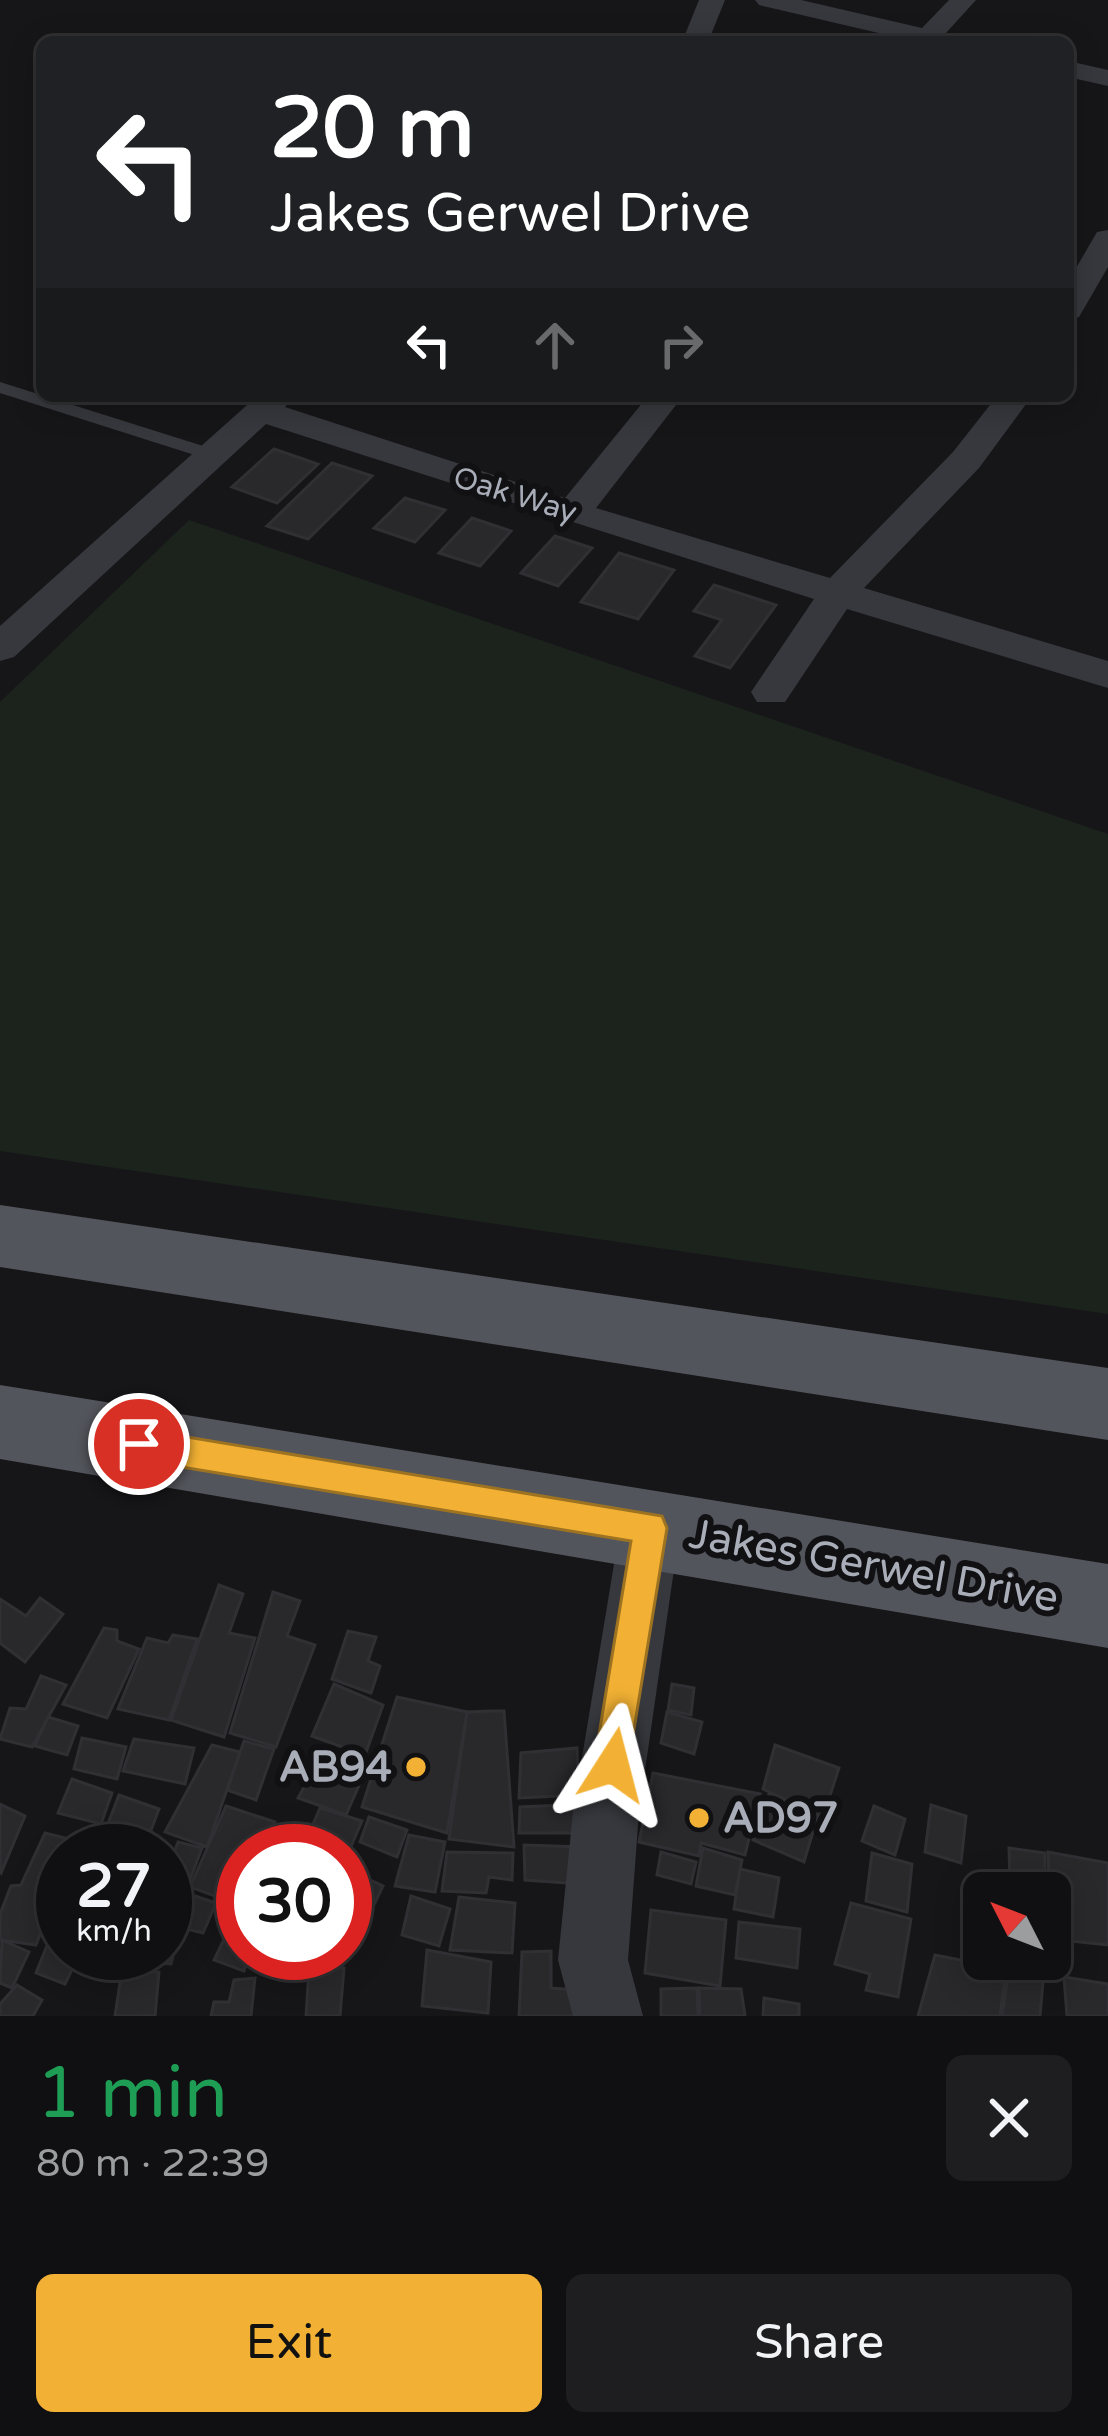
<!DOCTYPE html>
<meta charset="utf-8">
<style>
:root{--surface:#101012;--page:#1e1e20;--text:#f1f3f6;--muted:#9c9d9f;--line:#303032;--accent:#f2b134}
body{margin:0;font-family:"Varela Round",sans-serif;background:var(--page);color:var(--text);height:100vh;display:flex;flex-direction:column;font-size:45px;white-space:nowrap}
*{box-sizing:border-box;margin:0}
p{font-size:39px;color:var(--muted)}
.icon{flex:none;width:66px;height:66px;fill:none;stroke:currentColor;stroke-width:2;stroke-linecap:round;stroke-linejoin:round}
.map{position:relative;height:2016px;overflow:hidden}
.side{display:flex;flex-direction:column;background:var(--surface);flex:1}
.side>*{flex:none}
.top-card{position:absolute;left:36px;top:36px;width:1038px;height:366px;border-radius:18px;box-shadow:0 6px 30px #0003,0 0 0 3px var(--line);background:#202124;color:#fff;overflow:hidden}
.needle{width:78px;rotate:312deg}
.fabs{position:absolute;left:963px;top:1872px;display:grid;gap:24px}
.fabs a{display:grid;place-items:center;width:108px;height:108px;border-radius:18px;background:var(--surface);box-shadow:0 6px 30px #0003,0 0 0 3px var(--line);font-size:60px}
.speed{position:absolute;left:36px;top:1824px;display:flex;gap:24px;font-size:60px;font-weight:700;text-align:center}
.speed>*{display:grid;place-content:center;width:156px;height:156px;border-radius:50%;background:var(--surface);box-shadow:0 6px 30px #0003,0 0 0 3px var(--line);line-height:1}
.speed small{font-size:30px;font-weight:400}
.speed .limit{border:18px solid #d22;background:#fff;color:#111}
.pin{position:absolute;display:grid;place-items:center;width:102px;height:102px;color:#fff;margin:-51px;border:6px solid #fff;border-radius:50%;box-shadow:0 3px 12px #0007}
.me{position:absolute;width:132px;margin:-66px;rotate:9deg;stroke-linejoin:round;filter:drop-shadow(0 0 9px #0008)}
.turn{display:flex;align-items:center;gap:42px;height:252px;padding:0 36px;font-size:54px}
.turn .icon{width:156px;height:156px;stroke-width:2.5}
.turn b{display:block;font-size:84px;line-height:102px}
.lanes{display:flex;align-items:center;height:114px;padding:0 36px;background:#0003;justify-content:center;gap:60px;direction:ltr}
.lanes .off{opacity:.35}
.round{display:grid;place-items:center;flex:none;width:126px;height:126px;border-radius:18px;background:var(--page)}
.head{display:flex;align-items:center;justify-content:space-between;height:204px;padding:0 36px}
h1{font-size:72px;font-weight:600;line-height:90px;color:#1e9e55}
.cta{display:flex;gap:24px;margin-top:auto;padding:24px 36px}
.cta a{flex:1;height:138px;border-radius:18px;background:var(--accent);color:#111;font-size:48px;font-weight:600;line-height:138px;text-align:center}
.cta a+a{background:var(--page);color:var(--text)}
.map>svg:first-child{display:block}
.green{fill:#1c231d}
.building{fill:#29292c;stroke:#303034;stroke-width:3}
.lines{fill:none;stroke-linecap:round;stroke-linejoin:round}
.service{fill:#37383d;fill-rule:evenodd}
.minor{fill:#37383d;fill-rule:evenodd}
.primary{fill:#53555c;fill-rule:evenodd}
.route{fill:#f2b134;stroke:#9d7322;stroke-width:3}
.poi-dot{fill:#f2b134;stroke:#111113;stroke-width:4.5}
.labels{text-anchor:middle;dominant-baseline:central;stroke-width:12;stroke-linejoin:round;paint-order:stroke}
.far-street-label{font-size:30px;fill:#a8adb8;stroke:#111113}
.near-street-label{font-size:42px;fill:#a8adb8;stroke:#111113}
.near-poi-label{font-size:42px;font-weight:bold;fill:#a8adb8;stroke:#111113;text-anchor:end}
</style>
<div class="map">
<svg width="1108" height="2016" viewBox="0 0 1108 2016">
<rect width="100%" height="100%" fill="#161618"/>
<!-- green -->
<polygon class="green" points="189,520 1108,834 1108,1314 0,1151 0,702"/>
<!-- building -->
<g class="building">
<polygon points="274,449 318,464 277,503 232,487"/>
<polygon points="332,463 372,476 308,539 267,526"/>
<polygon points="405,498 445,510 415,542 374,528"/>
<polygon points="472,518 511,531 480,566 439,553"/>
<polygon points="555,536 592,548 558,586 521,573"/>
<polygon points="619,553 674,570 638,619 581,602"/>
<polygon points="714,585 776,605 730,668 695,656 722,620 694,611"/>
<polygon points="219,1585 243,1594 229,1633 255,1638 224,1737 171,1720"/>
<polygon points="273,1592 300,1601 287,1636 315,1645 276,1747 230,1733"/>
<polygon points="40,1598 63,1614 25,1662 0,1643 0,1599 26,1616"/>
<polygon points="104,1628 117,1630 117,1641 139,1649 107,1718 63,1704"/>
<polygon points="348,1631 376,1637 368,1661 380,1666 371,1693 332,1679"/>
<polygon points="173,1635 197,1639 169,1720 118,1709 147,1638 168,1643"/>
<polygon points="41,1676 66,1685 32,1747 0,1739 10,1708 26,1709"/>
<polygon points="334,1684 383,1705 365,1755 312,1736"/>
<polygon points="672,1684 694,1688 691,1715 668,1710"/>
<polygon points="397,1697 467,1712 447,1833 362,1807"/>
<polygon points="492,1711 504,1711 514,1847 449,1839 467,1712"/>
<polygon points="667,1712 702,1722 694,1754 661,1743"/>
<polygon points="48,1717 78,1726 67,1755 35,1746"/>
<polygon points="82,1738 126,1747 117,1779 74,1769"/>
<polygon points="134,1739 194,1748 185,1784 123,1771"/>
<polygon points="244,1741 274,1749 256,1800 227,1790"/>
<polygon points="212,1745 240,1752 207,1847 165,1832"/>
<polygon points="775,1745 839,1768 823,1817 763,1789"/>
<polygon points="577,1748 579,1795 519,1798 521,1753"/>
<polygon points="314,1770 360,1783 346,1815 298,1798"/>
<polygon points="653,1773 760,1794 745,1855 701,1843 699,1856 639,1842"/>
<polygon points="72,1779 112,1793 101,1824 58,1813"/>
<polygon points="769,1794 818,1815 804,1862 753,1840"/>
<polygon points="119,1795 159,1809 147,1841 106,1829"/>
<polygon points="0,1804 25,1816 1,1873 0,1872"/>
<polygon points="584,1804 584,1833 519,1833 520,1807"/>
<polygon points="931,1805 966,1816 961,1863 925,1852"/>
<polygon points="226,1806 275,1822 262,1851 243,1851 239,1905 190,1887"/>
<polygon points="874,1806 905,1819 895,1855 862,1841"/>
<polygon points="320,1808 362,1821 349,1851 308,1836"/>
<polygon points="369,1817 407,1830 397,1857 360,1842"/>
<polygon points="279,1831 309,1851 267,1851"/>
<polygon points="45,1833 77,1841 73,1851 63,1851 63,1876 36,1945 0,1940 0,1914 11,1886 21,1885"/>
<polygon points="409,1835 445,1842 435,1892 395,1886"/>
<polygon points="178,1842 202,1848 189,1882 166,1874"/>
<polygon points="524,1845 582,1847 580,1884 525,1880"/>
<polygon points="703,1848 742,1860 735,1895 696,1886"/>
<polygon points="1009,1848 1045,1853 1045,1893 984,1893 985,1880 1010,1884"/>
<polygon points="447,1852 513,1853 512,1880 489,1877 486,1893 442,1891"/>
<polygon points="661,1852 696,1862 691,1884 657,1875"/>
<polygon points="1048,1852 1108,1863 1108,1945 1051,1939"/>
<polygon points="872,1853 912,1864 907,1912 866,1901"/>
<polygon points="740,1869 779,1878 773,1917 734,1909"/>
<polygon points="349,1870 383,1886 360,1934 345,1925"/>
<polygon points="192,1895 216,1903 203,1933 182,1928"/>
<polygon points="411,1896 450,1909 439,1946 402,1935"/>
<polygon points="459,1897 515,1903 512,1953 450,1950"/>
<polygon points="243,1900 243,1953 249,1953 244,1971 214,1960"/>
<polygon points="851,1903 911,1919 898,1997 866,1990 870,1974 835,1964"/>
<polygon points="63,1906 63,1953 80,1953 65,1984 36,1973"/>
<polygon points="651,1910 726,1920 720,1986 645,1973"/>
<polygon points="739,1922 800,1929 797,1968 736,1958"/>
<polygon points="165,1924 181,1925 171,1964 118,1959 120,1953 165,1953"/>
<polygon points="2,1940 29,1952 12,1988 0,1983"/>
<polygon points="427,1950 491,1962 488,2013 422,2006"/>
<polygon points="551,1951 551,1988 576,1990 575,2016 519,2016 522,1952"/>
<polygon points="935,1955 1006,1969 1000,2016 918,2016"/>
<polygon points="309,1968 344,1968 340,2016 306,2016"/>
<polygon points="122,1969 159,1972 155,2016 115,2016"/>
<polygon points="1008,1976 1043,1982 1040,2016 1002,2016"/>
<polygon points="1064,1977 1108,1984 1108,2016 1067,2016"/>
<polygon points="255,1978 251,2016 211,2016 214,2002 229,2002 234,1980"/>
<polygon points="17,1985 42,2000 33,2016 0,2016 0,2004"/>
<polygon points="697,1988 698,2016 661,2016 661,1989"/>
<polygon points="699,1988 741,1989 745,2016 700,2016"/>
<polygon points="764,1998 799,2004 799,2016 763,2016"/>
</g>
<g class="lines">
<!-- service -->
<polygon class="service" points="0,382 219,451 222,455 219,459 207,459 0,393"/>
<!-- minor -->
<g class="minor">
<polygon points="699,0 725,0 708,42 682,42"/>
<polygon points="755,0 801,0 922,28 949,0 976,0 946,33 964,42 917,42 759,5"/>
<polygon points="1068,61 1108,70 1108,86 1068,77"/>
<polygon points="1108,230 1108,267 1079,317 1068,320 1068,282 1097,232"/>
<polygon points="257,396 294,396 285,407 565,498 648,396 683,396 596,508 830,578 953,452 997,396 1032,396 979,468 864,588 1108,661 1108,688 847,609 785,702 757,702 751,692 814,599 266,424 14,657 0,661 0,626"/>
<polygon points="650,1499 671,1508 680,1528 639,1812 628,1960 643,2016 573,2016 558,1960 573,1812 620,1528 629,1508"/>
</g>
<!-- primary -->
<g class="primary">
<polygon points="0,1205 1108,1368 1108,1440 0,1267"/>
<polygon points="0,1385 1108,1564 1108,1648 0,1459"/>
</g>
</g>
<!-- route -->
<polygon class="route" points="139,1429 662,1516 667,1528 626,1778 613,1783 600,1778 594,1765 631,1541 139,1460 128,1455 123,1444 128,1434"/>
<!-- markers -->
<g class="poi-dot">
<circle cx="416" cy="1767" r="12"/>
<circle cx="699" cy="1818" r="12"/>
</g>
<g class="labels">
<!-- far-street labels -->
<g class="far-street-label">
<text transform="translate(515 495) rotate(17)">Oak Way</text>
</g>
<!-- near-street labels -->
<g class="near-street-label">
<text transform="translate(874 1566) rotate(10)">Jakes Gerwel Drive</text>
</g>
<!-- near-poi labels -->
<g class="near-poi-label">
<text x="392" y="1767">AB94</text>
<text x="723" y="1818" text-anchor="start">AD97</text>
</g>
</g>
</svg>
<div class="fabs">
<a><svg class="needle" viewBox="-14 -14 28 28"><path d="M0-13l5 13h-10z" fill="#e53935"/><path d="M0 13l5-13h-10z" fill="#9c9d9f"/></svg></a>
</div>
<div class="speed"><div>27<small>km/h</small></div><div class="limit">30</div></div>
<div class="pin" style="left:139px;top:1444px;background:#d93025"><svg class="icon" aria-label="arrive" viewBox="0 0 24 24"><path d="M6 21V4h12l-3 4 3 4H6"/></svg></div>
<svg class="me" style="left:613px;top:1765px" viewBox="-20 -20 40 40"><path d="M0-17L14 15 0 8-14 15z" fill="#f2b134" stroke="#fff" stroke-width="4"/></svg>
<div class="top-card">
<div class="turn"><svg class="icon" aria-label="left" viewBox="0 0 24 24"><path d="M17 20v-9H6M10 6l-5 5 5 5"/></svg><div><b>20 m</b>Jakes Gerwel Drive</div></div>
<div class="lanes"><svg class="icon" aria-label="left" viewBox="0 0 24 24"><path d="M17 20v-9H6M10 6l-5 5 5 5"/></svg><svg class="icon off" aria-label="ahead" viewBox="0 0 24 24"><path d="M12 20V5M6 11l6-6 6 6"/></svg><svg class="icon off" aria-label="right" viewBox="0 0 24 24"><path d="M7 20v-9h11M14 6l5 5-5 5"/></svg></div>
</div>
</div>
<section class="side">
<div class="head"><div><h1>1 min</h1><p>80 m · 22:39</p></div><a class="round"><svg class="icon" aria-label="close" viewBox="0 0 24 24"><path d="M6 6l12 12M18 6L6 18"/></svg></a></div>
<div class="cta"><a>Exit</a><a>Share</a></div>
</section>
